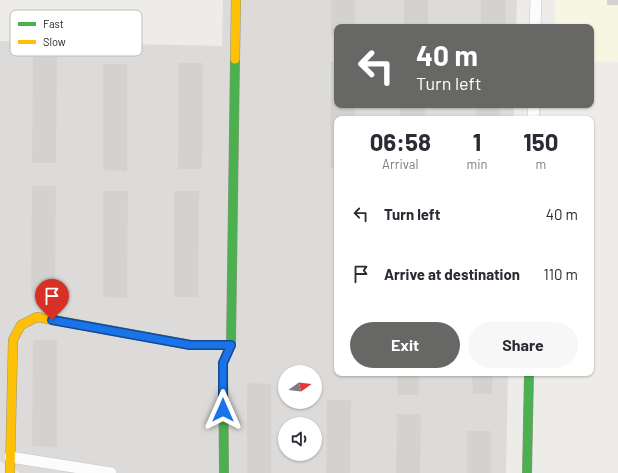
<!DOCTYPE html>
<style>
:root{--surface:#fff;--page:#f7f7f7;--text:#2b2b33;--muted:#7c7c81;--accent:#676765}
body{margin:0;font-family:Barlow,sans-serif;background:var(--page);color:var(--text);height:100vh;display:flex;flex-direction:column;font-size:15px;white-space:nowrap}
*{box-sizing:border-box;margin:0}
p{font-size:13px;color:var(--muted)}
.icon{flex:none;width:22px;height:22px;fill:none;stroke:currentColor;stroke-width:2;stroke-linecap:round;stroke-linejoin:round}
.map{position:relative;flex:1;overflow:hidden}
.panel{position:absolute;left:334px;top:116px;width:260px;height:260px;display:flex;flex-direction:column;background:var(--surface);border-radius:8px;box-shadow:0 1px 3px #0004}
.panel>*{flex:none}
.banner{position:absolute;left:334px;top:24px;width:260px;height:84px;border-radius:8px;box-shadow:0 1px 3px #0004;background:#676765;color:#fff;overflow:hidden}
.needle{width:26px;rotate:75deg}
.fabs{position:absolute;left:278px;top:365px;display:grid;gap:8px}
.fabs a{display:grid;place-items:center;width:44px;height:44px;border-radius:50%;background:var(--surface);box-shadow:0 1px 3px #0004;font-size:20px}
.pin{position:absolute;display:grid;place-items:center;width:34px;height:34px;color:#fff;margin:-41px -17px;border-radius:50% 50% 50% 0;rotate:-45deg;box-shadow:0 0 4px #0007}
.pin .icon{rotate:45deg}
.me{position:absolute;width:44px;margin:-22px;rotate:0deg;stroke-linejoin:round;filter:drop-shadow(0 0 3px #0008)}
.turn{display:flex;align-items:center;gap:14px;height:84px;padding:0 16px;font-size:18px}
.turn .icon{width:52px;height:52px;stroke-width:2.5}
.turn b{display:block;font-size:28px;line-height:34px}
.eta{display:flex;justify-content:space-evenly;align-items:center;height:68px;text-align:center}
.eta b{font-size:24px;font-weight:700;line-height:28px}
.action{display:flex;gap:8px;margin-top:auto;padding:8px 16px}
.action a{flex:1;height:46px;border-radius:24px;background:var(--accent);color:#fff;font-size:16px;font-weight:700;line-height:46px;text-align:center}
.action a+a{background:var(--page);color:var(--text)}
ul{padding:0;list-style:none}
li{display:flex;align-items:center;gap:12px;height:60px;padding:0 16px}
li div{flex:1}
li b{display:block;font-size:15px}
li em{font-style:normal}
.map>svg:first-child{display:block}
.residential{fill:#dcdbd9;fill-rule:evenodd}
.education{fill:#f6f6e3}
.building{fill:#d4d2cf}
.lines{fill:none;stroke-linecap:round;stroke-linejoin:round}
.street-casing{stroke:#c6c6c4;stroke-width:12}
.fast-casing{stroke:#949780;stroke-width:10}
.slow-casing{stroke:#949780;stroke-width:10}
.street{stroke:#fcfcfc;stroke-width:11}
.fast{stroke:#4caf50;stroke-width:9}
.slow{stroke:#ffc107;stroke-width:9}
.route-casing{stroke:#114b97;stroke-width:10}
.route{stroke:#1a73e8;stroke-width:7}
.key{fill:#fff;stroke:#bcbcbc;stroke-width:1}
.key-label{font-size:11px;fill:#1f1f1f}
</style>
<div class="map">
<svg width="618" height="473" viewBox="0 0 618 473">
<rect width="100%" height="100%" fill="#edece8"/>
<!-- residential -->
<path class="residential" d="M223 0H517L516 27H337V105H514V119H337V373H508L506 473H20L0 461V41L222 46ZM285 372H315V402H285ZM285 424H315V454H285Z"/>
<!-- education -->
<polygon class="education" points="555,0 618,0 618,62 591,61 591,27 555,27"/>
<!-- building -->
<g class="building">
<polygon points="331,0 355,0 355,27 337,27 337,34 331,34"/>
<rect x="404" y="0" width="24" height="27"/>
<polygon points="481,0 506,0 505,27 481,27"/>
<rect x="607" y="0" width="11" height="5"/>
<polygon points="33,57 57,57 56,163 32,163"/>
<polygon points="331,62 337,62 337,105 355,105 355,119 337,119 337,168 330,168"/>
<polygon points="179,63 203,63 202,169 178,169"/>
<polygon points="103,64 127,64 127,171 103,170"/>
<rect x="400" y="105" width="25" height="14"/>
<rect x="476" y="105" width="24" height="14"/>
<polygon points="32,186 56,186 55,292 31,292"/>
<polygon points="103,191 128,191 127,298 103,297"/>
<polygon points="174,191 199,191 198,297 174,297"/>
<polygon points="33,340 57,340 57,447 32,446"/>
<polygon points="397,373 419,373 419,395 398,395"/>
<polygon points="472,373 493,373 492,394 473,394"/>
<polygon points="247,383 271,384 271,473 247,473"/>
<polygon points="327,400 351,400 350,473 326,473"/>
<polygon points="397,414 421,414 420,473 396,473"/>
<rect x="467" y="431" width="24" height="42"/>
</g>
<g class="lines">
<!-- street casing -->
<g class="street-casing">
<g id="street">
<polyline points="535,27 536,0"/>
<polyline points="533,119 534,105"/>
<polyline points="10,457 111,473"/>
</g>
</g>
<!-- fast casing -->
<g class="fast-casing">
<g id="fast">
<polyline points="76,324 191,345 231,345"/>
<polyline points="224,473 223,363 231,345 235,59"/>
<polyline points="527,473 529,373"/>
</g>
</g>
<!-- slow casing -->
<g class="slow-casing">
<g id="slow">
<polyline points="235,59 236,0"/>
<polyline points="10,473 13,340 21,325 37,317 76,324"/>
</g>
</g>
<!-- street -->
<use href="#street" class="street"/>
<!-- fast -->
<use href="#fast" class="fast"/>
<!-- slow -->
<use href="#slow" class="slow"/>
</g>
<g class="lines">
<!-- route casing -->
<g class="route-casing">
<polyline id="route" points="52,320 190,345 231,345 223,363 223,410"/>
</g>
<!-- route -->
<use href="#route" class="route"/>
</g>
<!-- legend -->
<rect x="10" y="10" width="132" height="46" rx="6" class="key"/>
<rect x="18" y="22" width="18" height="4" fill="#4caf50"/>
<rect x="18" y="40" width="18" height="4" fill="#ffc107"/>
<g class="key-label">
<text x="43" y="28">Fast</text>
<text x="43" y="46">Slow</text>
</g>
</svg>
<div class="fabs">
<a><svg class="needle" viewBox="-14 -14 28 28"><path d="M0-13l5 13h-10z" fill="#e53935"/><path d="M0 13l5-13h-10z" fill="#7c7c81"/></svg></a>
<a><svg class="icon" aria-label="sound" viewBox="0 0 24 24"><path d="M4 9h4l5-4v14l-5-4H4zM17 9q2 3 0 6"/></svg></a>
</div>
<div class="pin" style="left:52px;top:320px;background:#d93025"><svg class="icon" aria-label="arrive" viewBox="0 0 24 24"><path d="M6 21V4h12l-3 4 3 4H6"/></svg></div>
<svg class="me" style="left:223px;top:410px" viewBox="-20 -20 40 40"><path d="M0-17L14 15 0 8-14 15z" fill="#1a73e8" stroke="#fff" stroke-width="4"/></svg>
<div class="banner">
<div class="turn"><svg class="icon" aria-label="left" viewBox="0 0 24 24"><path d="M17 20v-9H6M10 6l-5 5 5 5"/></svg><div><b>40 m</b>Turn left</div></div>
</div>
<section class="panel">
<div class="eta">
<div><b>06:58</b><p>Arrival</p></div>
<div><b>1</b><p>min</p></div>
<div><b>150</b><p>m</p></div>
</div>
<ul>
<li><svg class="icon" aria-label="left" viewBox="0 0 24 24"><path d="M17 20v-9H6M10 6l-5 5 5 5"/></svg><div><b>Turn left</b></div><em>40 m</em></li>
<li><svg class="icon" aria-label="arrive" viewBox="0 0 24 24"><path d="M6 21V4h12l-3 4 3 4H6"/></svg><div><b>Arrive at destination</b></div><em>110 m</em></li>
</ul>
<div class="action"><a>Exit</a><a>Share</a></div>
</section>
</div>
